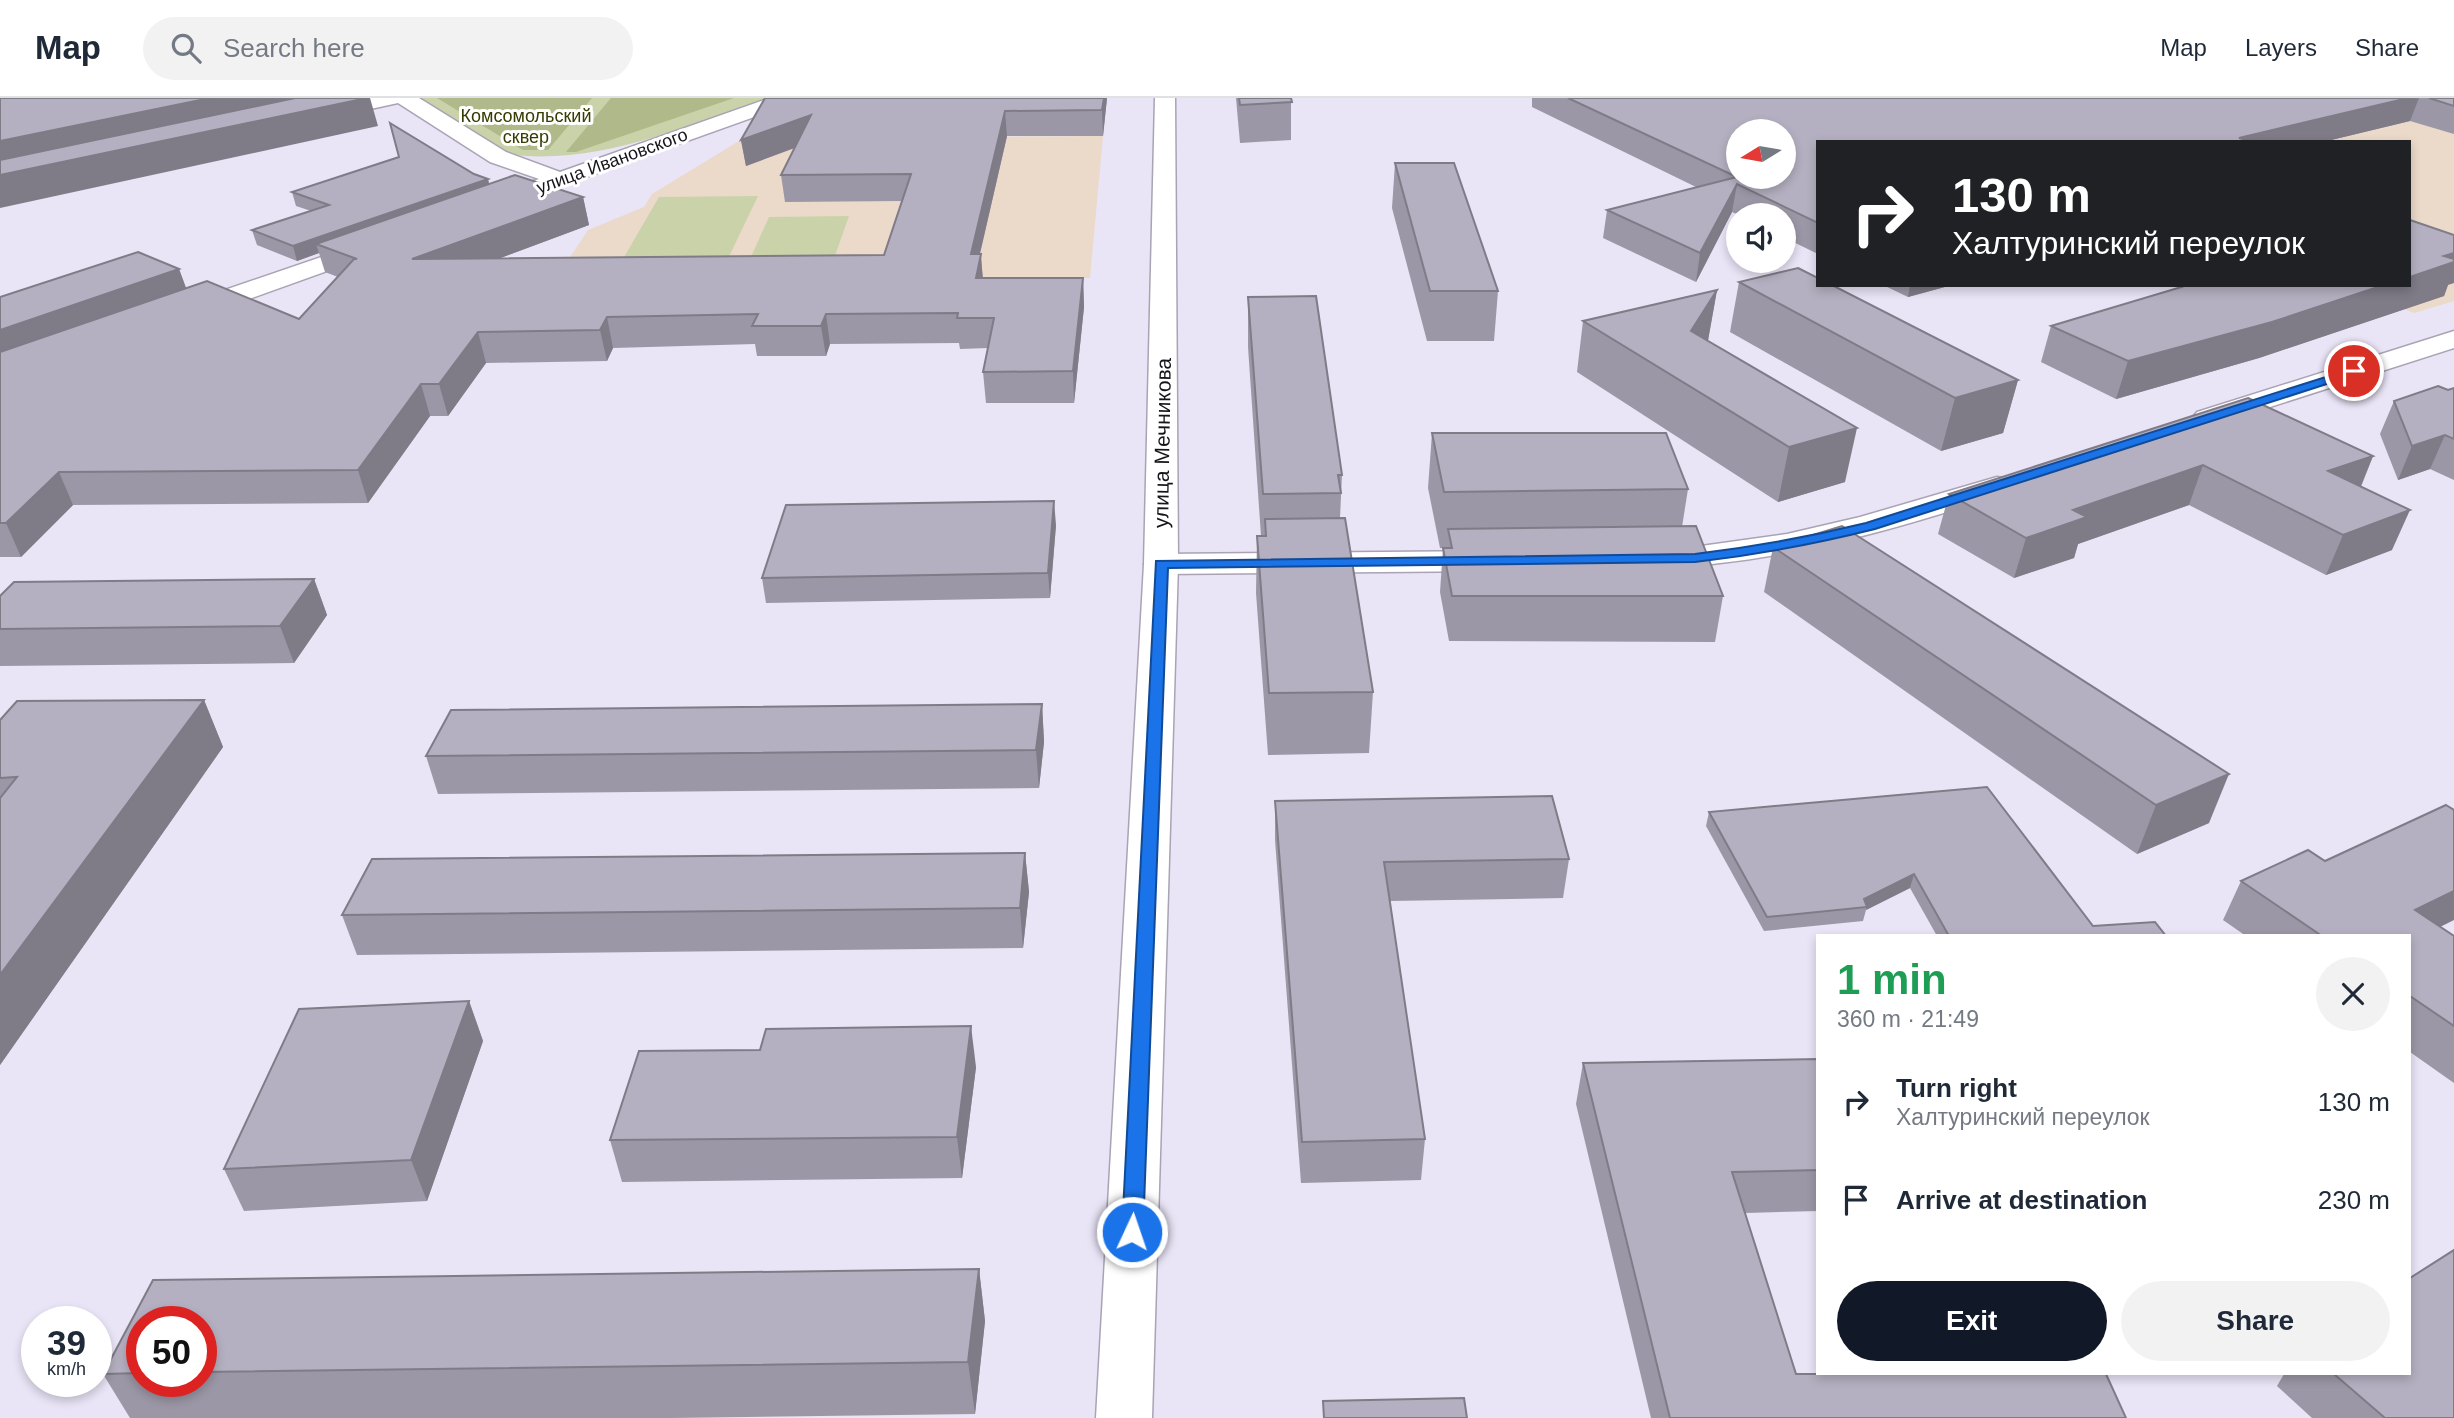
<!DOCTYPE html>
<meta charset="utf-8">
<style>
:root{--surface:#fff;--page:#f2f2f3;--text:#1f2937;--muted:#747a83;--line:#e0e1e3;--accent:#111827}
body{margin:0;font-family:Arial,sans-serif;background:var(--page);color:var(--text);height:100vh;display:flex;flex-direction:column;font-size:26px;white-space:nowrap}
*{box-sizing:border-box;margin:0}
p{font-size:23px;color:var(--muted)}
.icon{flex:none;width:38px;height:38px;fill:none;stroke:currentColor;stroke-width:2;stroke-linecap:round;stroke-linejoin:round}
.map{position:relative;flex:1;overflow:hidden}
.panel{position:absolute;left:1816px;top:836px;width:595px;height:441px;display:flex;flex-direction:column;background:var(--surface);border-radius:0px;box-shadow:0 4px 10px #0003}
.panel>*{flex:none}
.hud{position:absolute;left:1816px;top:42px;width:595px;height:147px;border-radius:0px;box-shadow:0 4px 10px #0003;background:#202124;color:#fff;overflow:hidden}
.needle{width:46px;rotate:259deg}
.controls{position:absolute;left:1726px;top:21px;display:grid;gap:14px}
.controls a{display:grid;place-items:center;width:70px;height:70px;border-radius:50%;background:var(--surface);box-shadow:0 4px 10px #0003;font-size:35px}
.speed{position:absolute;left:21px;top:1208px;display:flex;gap:14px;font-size:35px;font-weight:700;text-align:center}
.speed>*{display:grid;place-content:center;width:91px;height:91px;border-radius:50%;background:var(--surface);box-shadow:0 4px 10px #0003;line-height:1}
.speed small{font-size:18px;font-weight:400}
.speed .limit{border:10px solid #d22;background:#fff;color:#111}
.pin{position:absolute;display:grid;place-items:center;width:60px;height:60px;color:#fff;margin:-30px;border:4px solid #fff;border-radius:50%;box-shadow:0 2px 7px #0007}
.me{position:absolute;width:77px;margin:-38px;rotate:3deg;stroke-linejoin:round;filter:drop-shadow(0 0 5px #0008)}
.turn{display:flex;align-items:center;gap:24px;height:147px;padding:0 21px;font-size:32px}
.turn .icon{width:91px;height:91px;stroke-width:2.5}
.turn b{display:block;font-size:49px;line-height:60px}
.round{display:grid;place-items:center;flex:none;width:74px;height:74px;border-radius:37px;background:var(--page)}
.head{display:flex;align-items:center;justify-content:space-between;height:119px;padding:0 21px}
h1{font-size:42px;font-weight:600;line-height:52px;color:#1e9e55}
.primary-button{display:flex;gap:14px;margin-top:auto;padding:14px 21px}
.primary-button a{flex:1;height:80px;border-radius:42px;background:var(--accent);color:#fff;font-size:28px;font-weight:600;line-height:80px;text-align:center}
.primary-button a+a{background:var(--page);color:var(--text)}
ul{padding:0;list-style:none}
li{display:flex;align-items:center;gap:21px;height:98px;padding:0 21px}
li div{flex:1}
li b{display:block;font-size:26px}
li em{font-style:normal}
header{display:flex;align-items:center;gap:42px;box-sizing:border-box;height:98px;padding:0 35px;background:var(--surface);border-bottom:2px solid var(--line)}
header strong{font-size:33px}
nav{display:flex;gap:38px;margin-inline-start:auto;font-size:24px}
.search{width:490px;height:63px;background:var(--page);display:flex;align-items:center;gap:18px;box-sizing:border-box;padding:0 24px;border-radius:38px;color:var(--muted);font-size:26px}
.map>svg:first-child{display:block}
.education{fill:#ebdac9}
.green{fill:#cad2a9}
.forest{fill:#b0b98a}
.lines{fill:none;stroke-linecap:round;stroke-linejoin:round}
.minor-casing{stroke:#a9a3b4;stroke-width:3}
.secondary-casing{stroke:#a9a3b4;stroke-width:3}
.minor{fill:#fff;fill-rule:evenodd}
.secondary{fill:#fff;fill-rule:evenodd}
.wall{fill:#9c97a6;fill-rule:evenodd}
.shaded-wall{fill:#7f7b87}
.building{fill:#b5b0c1;stroke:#7f7b87;stroke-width:2;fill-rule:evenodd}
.route{fill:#1a73e8;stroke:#114b97;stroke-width:2}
.labels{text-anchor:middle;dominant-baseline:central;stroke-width:6;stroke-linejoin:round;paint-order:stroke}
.far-park-label{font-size:18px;fill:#363c02;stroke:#fff}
.far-street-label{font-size:18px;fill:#16141a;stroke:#fff}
.street-label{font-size:21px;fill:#16141a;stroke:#fff}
</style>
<header>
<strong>Map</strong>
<div class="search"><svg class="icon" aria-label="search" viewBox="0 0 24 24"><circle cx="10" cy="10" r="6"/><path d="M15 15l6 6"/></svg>Search here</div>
<nav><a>Map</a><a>Layers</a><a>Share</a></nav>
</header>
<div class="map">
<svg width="2454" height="1320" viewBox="0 0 2454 1320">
<rect width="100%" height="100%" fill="#e9e4f6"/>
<!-- education -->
<g class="education">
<polygon points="2438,0 2454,5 2454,203 2414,215 2344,187 2410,187 2410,44 1981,44"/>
<polygon points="1103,38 1090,180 553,185 588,132 644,109 652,96 744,40"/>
</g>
<!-- green -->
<g class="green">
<path d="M419 0H767C682 29 604 66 512 57Z"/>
<polygon points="758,98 723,171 616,173 659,99"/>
<polygon points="849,118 831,169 746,170 769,119"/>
</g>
<!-- forest -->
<g class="forest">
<polygon points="437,0 592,0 548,52 523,52"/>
<polygon points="611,0 734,0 576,54 566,54"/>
</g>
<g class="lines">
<!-- minor casing -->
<g class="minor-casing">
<g id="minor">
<polygon points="364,0 419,0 506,54 560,74 770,0 799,0 796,4 497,111 489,109 485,104 489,99 539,81 490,64 398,5 320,22 313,20 310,16 313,12"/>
<polygon points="371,142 380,144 383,149 380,154 196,220 187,222 178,220 174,214 178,208"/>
<polygon points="2454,233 2454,250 2217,326 2207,329 2197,326 2192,320 2197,314"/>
<path d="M1997 379 2008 381 2013 388 2008 395C1914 425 1819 454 1720 465 1696 468 1669 473 1645 467L1640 460 1645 453 1657 450 1701 448 1787 436 1860 419Z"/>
<polygon points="1495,453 1507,456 1512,463 1507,470 1495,473 1161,476 1149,473 1144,466 1149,459 1161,456"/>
</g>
</g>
<!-- secondary casing -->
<g class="secondary-casing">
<polygon id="secondary" points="1155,0 1175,0 1178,466 1152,1320 1096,1320 1144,466"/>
</g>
<!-- minor -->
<use href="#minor" class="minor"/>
<!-- secondary -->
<use href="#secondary" class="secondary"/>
</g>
<!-- wall -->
<g class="wall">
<polygon points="1107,0 1103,38 1007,38 980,156 983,180 1083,180 1084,209 1074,305 986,305 983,274 988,250 960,251 959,245 830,246 826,258 757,258 755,246 613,250 607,263 486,265 448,318 430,318 368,405 73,407 21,459 0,459 0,199 179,171 186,190 299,221 338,179 325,174 319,155 297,163 257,147 252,132 311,113 296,108 292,94 474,76 488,81 489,86 583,99 589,127 500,160 884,157 902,103 785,104 781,77 795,50 746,68 741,42"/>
<polygon points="1236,0 1291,0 1291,42 1240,45"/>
<polygon points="1532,0 2454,0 2454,36 2410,23 2323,44 1818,44 1818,156 1783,139 1783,117 1739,117 1732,114 1696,184 1603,140 1607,112 1696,89 1532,9"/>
<polygon points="1395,65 1498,193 1494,243 1427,243 1392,110"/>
<polygon points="1739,184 2018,282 2003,335 1941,353 1730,234"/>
<polygon points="1883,187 1952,187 1908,199"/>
<polygon points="2448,187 2444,198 2259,260 2116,301 2041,264 2051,228"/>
<polygon points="1717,192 1708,243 1845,384 1778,404 1577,274 1583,223"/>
<polygon points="1248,199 1342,377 1340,420 1373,594 1369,655 1268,657 1256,495 1257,438 1261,438 1248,249"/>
<polygon points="2454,290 2454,382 2430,371 2398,382 2380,336 2394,303"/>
<polygon points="2248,300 2373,358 2361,389 2392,452 2326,477 2189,407 2078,446 2074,460 2014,480 1938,436 1949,396"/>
<polygon points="1432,335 1688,391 1682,429 1723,498 1715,544 1449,543 1440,494 1443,450 1440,450 1428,390"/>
<polygon points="1056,427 1050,500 766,505 762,480"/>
<polygon points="1773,449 2209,725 2137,756 1764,494"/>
<polygon points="314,481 327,517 294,565 0,568 0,498"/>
<polygon points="204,602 223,649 0,967 0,622"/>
<polygon points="1042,606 1044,644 1039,690 438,696 426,658"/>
<polygon points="1275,703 1569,761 1563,800 1390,803 1425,1041 1421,1082 1301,1085 1275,742"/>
<polygon points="1709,714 2093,828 2166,838 1937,838 1910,790 1866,812 1863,823 1764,833 1706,728"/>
<polygon points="1025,755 1029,794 1023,850 357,857 342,817"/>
<polygon points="2325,763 2454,838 2454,985 2410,954 2410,838 2246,838 2223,822 2241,783"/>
<polygon points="469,903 483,943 427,1103 244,1113 224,1071"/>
<polygon points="1818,961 1818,1113 1745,1115 1796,1276 2126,1320 1651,1320 1576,1006 1583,965"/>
<polygon points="976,969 962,1080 622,1084 610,1042"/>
<path d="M979 1171 985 1223 975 1316 672 1320H130L103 1276 153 1182ZM142 1223H201V1283H142Z"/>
<polygon points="2284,1276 2410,1276 2454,1320 2312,1320 2277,1288"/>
</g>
<!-- shaded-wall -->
<g class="shaded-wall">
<polygon points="210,0 337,0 0,75 0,43"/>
<polygon points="367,0 370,0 378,28 0,110 0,77"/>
<polygon points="1104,0 1107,0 1103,38 1102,12"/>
<polygon points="2408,0 2419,0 2410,23 2323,44 2238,44 2239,40"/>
<polygon points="1005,13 1007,38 973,185 971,156"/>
<polygon points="811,17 815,42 746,68 741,42"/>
<polygon points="488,81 491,95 316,146 319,155 297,163 293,148"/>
<polygon points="1737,86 1732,114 1696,184 1700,155"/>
<polygon points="583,99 589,127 420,190 412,161"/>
<polygon points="2454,155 2454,185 2448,187 2444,198 2259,260 2116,301 2128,263 2384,187 2410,187 2410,179 2444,158"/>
<polygon points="981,156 983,185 976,180"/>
<polygon points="179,171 190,201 0,267 0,232"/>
<polygon points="1083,180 1084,209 1074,305 1073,273"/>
<polygon points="1910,187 1952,187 1908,199"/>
<polygon points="1717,192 1708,242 1683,284 1691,233"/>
<polygon points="826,216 830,246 826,258 821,228"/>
<polygon points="607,219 613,250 607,263 600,232"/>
<polygon points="478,234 486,265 448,318 439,286"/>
<polygon points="2018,282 2003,335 1941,353 1955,300"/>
<polygon points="421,286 430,318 368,405 358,372"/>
<polygon points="1857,330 1845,384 1778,404 1789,349"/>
<polygon points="2445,337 2430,371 2398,382 2412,348"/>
<polygon points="2373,358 2357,397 2328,373"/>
<polygon points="2203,367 2189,407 2078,446 2074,460 2014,480 2026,440 2073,412"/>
<polygon points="59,374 73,407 21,459 6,425"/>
<polygon points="1054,403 1056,427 1050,500 1048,475"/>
<polygon points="2410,412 2392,452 2326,477 2343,437"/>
<polygon points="314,481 327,517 294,565 280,528"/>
<polygon points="204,602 223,649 0,967 0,877"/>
<polygon points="1042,606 1044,644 1039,690 1036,652"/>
<polygon points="2229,676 2209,725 2137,756 2156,707"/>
<polygon points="1025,755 1029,794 1023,850 1020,810"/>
<polygon points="1914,776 1910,790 1866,812 1867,809 1864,801"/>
<polygon points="2454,793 2454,822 2410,844 2415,812"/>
<polygon points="469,903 483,943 427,1103 411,1062"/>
<polygon points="971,928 976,969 962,1080 957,1039"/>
<polygon points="979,1171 985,1223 975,1316 968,1264"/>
</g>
<!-- building -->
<g class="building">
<polygon points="0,0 210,0 0,43"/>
<polygon points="295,0 367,0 0,77 0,62"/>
<polygon points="765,0 1104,0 1102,12 1005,13 971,156 981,156 976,180 1083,180 1073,273 983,274 994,220 957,220 958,215 826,216 821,228 752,228 758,216 607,219 600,232 478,234 439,286 421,286 358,372 59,374 6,425 0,425 0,254 207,183 299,221 354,161 357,161 316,146 515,77 583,99 412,161 884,157 911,76 781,77 811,17 741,42"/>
<polygon points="1239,0 1291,0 1292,4 1240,7"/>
<path d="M1568 0H2408L2239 40 2247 42 2242 44H1818V125L1737 86 1700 155 1607 112 1737 79ZM1738 33H1783V79H1738Z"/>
<polygon points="2429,0 2454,0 2454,8"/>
<polygon points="390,25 474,76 488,81 293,148 252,132 329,107 292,94 399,59"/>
<polygon points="1395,65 1454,65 1498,193 1430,193"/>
<polygon points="2410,122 2454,137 2454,155 2444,158 2454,161 2454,164 2410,179"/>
<polygon points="138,154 179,171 0,232 0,199"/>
<polygon points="1798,170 1818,180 1818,187 1832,187 2018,282 1955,300 1739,184"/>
<polygon points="2188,187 2384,187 2272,224 2128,263 2051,228"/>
<polygon points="1717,192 1691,233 1857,330 1789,349 1583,223"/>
<polygon points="1316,198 1342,377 1338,377 1341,395 1263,396 1248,199"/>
<polygon points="2438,288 2448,292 2454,290 2454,341 2445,337 2412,348 2394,303"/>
<polygon points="2248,300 2373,358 2328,373 2410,412 2343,437 2203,367 2073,412 2087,419 2026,440 1949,396"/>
<polygon points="1432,335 1666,335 1688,391 1444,394"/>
<polygon points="1054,403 1048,475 762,480 786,407"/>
<polygon points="1345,420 1373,594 1269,595 1257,438 1266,438 1265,421"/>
<polygon points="1696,428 1723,498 1452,498 1443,450 1452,450 1448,431"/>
<polygon points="1842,428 2229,676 2156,707 1773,449"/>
<polygon points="314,481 280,528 0,531 0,498 14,484"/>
<polygon points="204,602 0,877 0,700 17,679 0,680 0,622 17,603"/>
<polygon points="1042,606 1036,652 426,658 451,612"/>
<polygon points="1987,689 2093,828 2155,824 2166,838 1949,838 1914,776 1864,801 1867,809 1767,819 1709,714"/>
<polygon points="1552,698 1569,761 1384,764 1425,1041 1302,1044 1275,703"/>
<polygon points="2446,707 2454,712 2454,793 2415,812 2454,838 2454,928 2410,898 2410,838 2322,838 2241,783 2308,752 2325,763"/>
<polygon points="1025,755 1020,810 342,817 372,761"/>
<polygon points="469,903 411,1062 224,1071 299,911"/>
<polygon points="971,928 957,1039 610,1042 639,953 760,952 766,931"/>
<polygon points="1818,961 1818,1072 1732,1074 1796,1276 2106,1276 2126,1320 1670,1320 1583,965"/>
<polygon points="2454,1152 2454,1320 2385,1320 2334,1276 2410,1276 2410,1180"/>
<polygon points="979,1171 968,1264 201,1274 201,1223 142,1223 142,1275 103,1276 153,1182"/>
<polygon points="1464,1300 1467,1320 1324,1320 1323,1303"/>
</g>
<!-- route -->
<path class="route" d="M2354 270 2360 273 2358 276 1875 431C1815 446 1756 457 1695 464L1168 470 1143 1134 1140 1140 1132 1143 1125 1140 1122 1134 1156 463 1695 456C1753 449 1809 439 1866 425Z"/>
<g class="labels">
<!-- far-park labels -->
<g class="far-park-label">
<text x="526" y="18">Комсомольский<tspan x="526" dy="21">сквер</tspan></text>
</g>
<!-- far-street labels -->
<g class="far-street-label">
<text transform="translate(612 63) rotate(-20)">улица Ивановского</text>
</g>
<!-- street labels -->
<g class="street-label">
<text transform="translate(1162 345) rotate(-89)">улица Мечникова</text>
</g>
</g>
</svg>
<div class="controls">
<a><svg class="needle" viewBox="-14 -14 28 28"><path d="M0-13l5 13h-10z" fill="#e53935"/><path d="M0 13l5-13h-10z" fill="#747a83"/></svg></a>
<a><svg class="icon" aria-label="sound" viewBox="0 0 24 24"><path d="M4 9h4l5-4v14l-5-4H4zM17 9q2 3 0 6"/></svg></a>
</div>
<div class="speed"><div>39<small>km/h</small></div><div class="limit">50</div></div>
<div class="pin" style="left:2354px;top:273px;background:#d93025"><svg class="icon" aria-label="arrive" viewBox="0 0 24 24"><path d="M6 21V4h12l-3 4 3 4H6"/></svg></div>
<svg class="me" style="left:1132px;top:1134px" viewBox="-20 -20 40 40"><circle r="17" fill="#1a73e8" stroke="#fff" stroke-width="3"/><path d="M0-11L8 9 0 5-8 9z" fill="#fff"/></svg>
<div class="hud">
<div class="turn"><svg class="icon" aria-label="right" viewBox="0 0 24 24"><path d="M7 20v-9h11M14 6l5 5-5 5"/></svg><div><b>130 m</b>Халтуринский переулок</div></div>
</div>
<section class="panel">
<div class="head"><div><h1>1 min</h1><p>360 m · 21:49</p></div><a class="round"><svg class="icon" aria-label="close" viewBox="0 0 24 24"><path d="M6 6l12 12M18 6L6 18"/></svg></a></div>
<ul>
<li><svg class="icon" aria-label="right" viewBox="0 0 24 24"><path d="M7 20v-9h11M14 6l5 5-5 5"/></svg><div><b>Turn right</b><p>Халтуринский переулок</p></div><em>130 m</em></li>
<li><svg class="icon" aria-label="arrive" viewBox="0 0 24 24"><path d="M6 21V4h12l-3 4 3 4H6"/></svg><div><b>Arrive at destination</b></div><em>230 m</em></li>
</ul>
<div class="primary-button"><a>Exit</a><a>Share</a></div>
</section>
</div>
